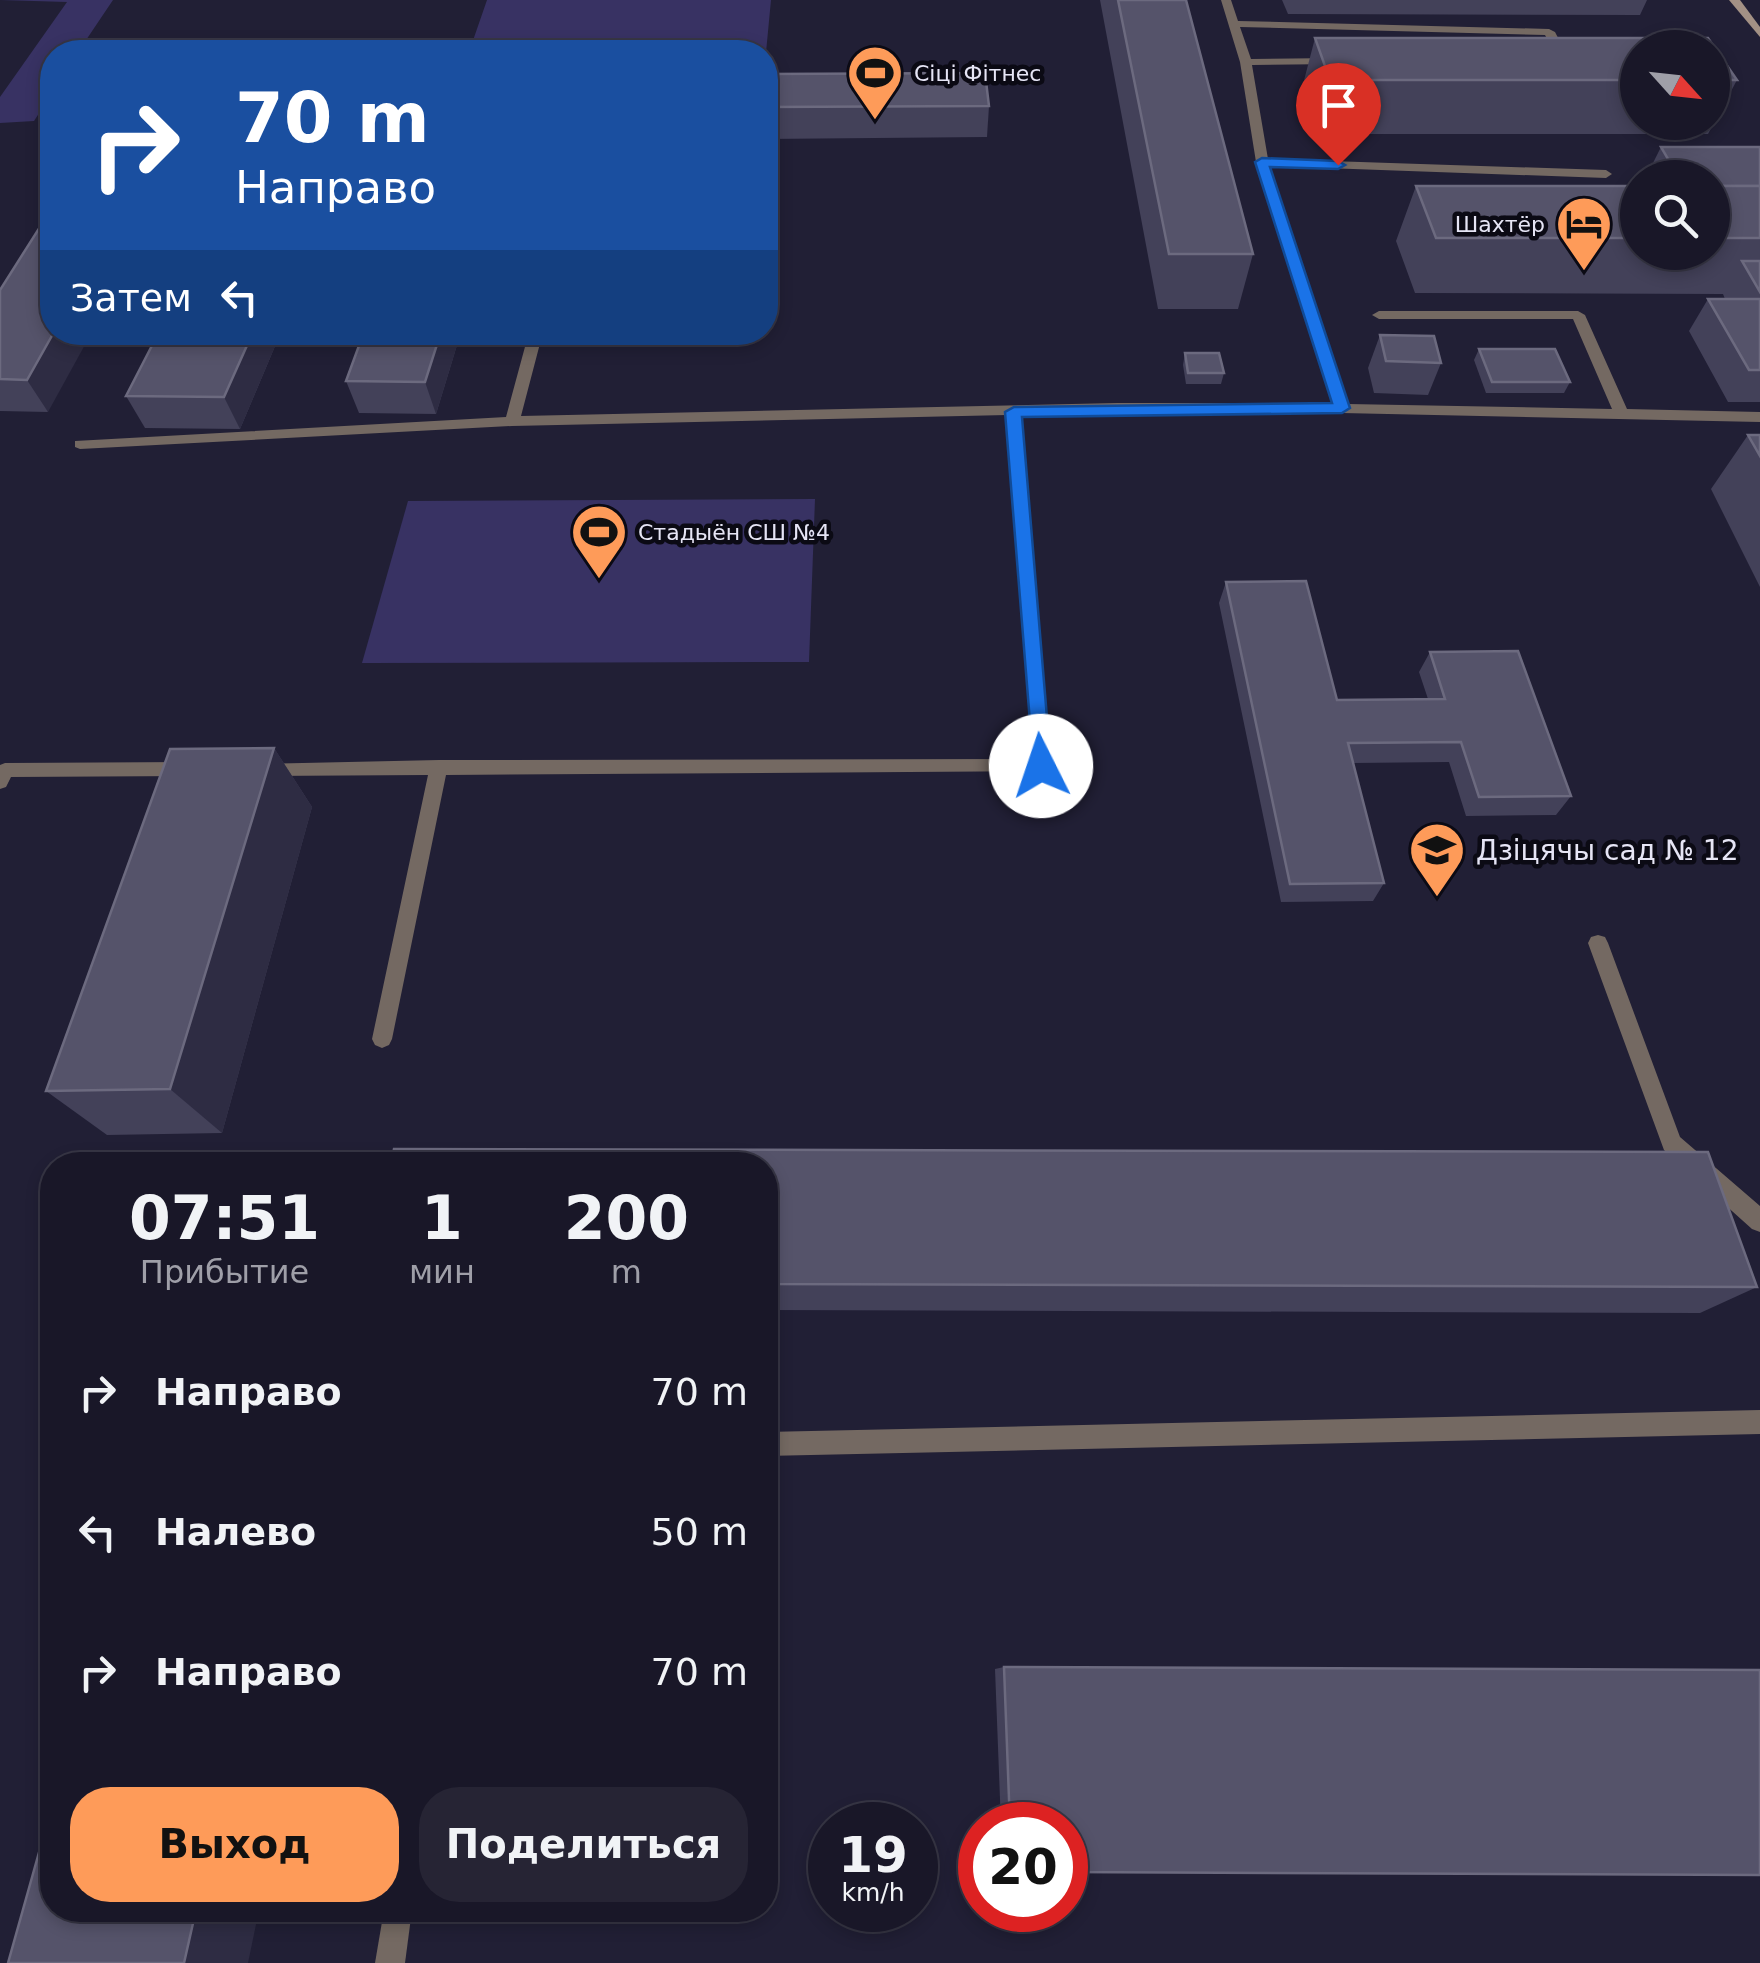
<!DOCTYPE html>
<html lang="ru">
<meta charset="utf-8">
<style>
:root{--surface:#191728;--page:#262434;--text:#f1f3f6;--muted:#9f9fa8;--line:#373645;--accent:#fe9b59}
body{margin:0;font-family:"DejaVu Sans",sans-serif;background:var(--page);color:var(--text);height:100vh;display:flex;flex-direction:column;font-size:38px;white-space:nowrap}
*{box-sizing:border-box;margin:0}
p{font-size:32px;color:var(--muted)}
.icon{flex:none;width:55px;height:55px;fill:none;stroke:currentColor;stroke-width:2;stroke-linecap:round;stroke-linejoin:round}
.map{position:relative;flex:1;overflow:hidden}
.details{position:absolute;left:40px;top:1152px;width:738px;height:770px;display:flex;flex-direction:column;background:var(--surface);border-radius:40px;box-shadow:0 5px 15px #0003,0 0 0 2px var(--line)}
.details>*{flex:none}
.guide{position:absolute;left:40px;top:40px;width:738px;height:305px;border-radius:40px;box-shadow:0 5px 15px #0003,0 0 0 2px var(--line);background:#1a4fa0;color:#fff;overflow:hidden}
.needle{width:65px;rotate:117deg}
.controls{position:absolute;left:1620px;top:30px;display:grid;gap:20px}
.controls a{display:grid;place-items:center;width:110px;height:110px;border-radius:50%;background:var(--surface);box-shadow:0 5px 15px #0003,0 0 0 2px var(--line);font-size:50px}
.speed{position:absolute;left:808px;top:1802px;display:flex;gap:20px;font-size:50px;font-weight:700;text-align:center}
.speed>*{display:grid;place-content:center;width:130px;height:130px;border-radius:50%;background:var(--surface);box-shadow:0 5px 15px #0003,0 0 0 2px var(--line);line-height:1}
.speed small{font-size:25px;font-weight:400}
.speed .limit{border:15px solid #d22;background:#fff;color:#111}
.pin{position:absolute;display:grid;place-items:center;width:85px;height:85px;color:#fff;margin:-102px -42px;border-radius:50% 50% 50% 0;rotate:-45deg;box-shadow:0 0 10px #0007}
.pin .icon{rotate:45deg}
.me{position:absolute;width:110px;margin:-55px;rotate:356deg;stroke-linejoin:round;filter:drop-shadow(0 0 8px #0008)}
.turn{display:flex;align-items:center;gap:35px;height:210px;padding:0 30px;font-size:45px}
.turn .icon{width:130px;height:130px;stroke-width:2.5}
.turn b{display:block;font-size:70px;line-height:85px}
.then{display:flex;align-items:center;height:95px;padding:0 30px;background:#0003;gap:20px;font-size:38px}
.eta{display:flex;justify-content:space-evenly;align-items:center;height:170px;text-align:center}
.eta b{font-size:60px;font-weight:700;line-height:70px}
.action{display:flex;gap:20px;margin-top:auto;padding:20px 30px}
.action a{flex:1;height:115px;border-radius:40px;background:var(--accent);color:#111;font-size:40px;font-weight:700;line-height:115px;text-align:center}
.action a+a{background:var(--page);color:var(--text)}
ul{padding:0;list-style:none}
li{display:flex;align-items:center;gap:30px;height:140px;padding:0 30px}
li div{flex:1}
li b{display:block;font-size:38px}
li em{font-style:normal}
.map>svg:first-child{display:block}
.green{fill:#383263}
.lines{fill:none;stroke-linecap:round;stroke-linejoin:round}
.service{fill:#746962;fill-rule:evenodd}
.secondary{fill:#a39185;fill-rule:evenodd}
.wall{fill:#434159;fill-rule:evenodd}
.shaded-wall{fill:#2e2c43}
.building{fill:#55536a;stroke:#6c6a7f;stroke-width:2.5}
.route{fill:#1a73e8;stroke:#114b97;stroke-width:2.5}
.labels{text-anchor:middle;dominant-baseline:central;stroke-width:9;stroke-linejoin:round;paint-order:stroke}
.far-poi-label{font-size:22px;fill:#e6e5f5;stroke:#0b0a14;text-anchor:start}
.poi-label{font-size:28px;fill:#e6e5f5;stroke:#0b0a14;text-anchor:start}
</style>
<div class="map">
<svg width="1760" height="1963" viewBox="0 0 1760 1963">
<rect width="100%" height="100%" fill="#211f35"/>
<!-- green -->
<g class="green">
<polygon points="0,0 113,0 78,52 52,52 52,93 34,121 0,123 0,97 67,2"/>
<polygon points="487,0 771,0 765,63 765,52 469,52"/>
<polygon points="815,499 809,662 362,663 408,501"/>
</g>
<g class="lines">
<!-- service -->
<g class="service">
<polygon points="1221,0 1231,0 1238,21 1549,29 1555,32 1569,59 1559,61 1545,35 1240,27 1251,59 1336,58 1342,61 1336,64 1252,65 1268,159 1606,170 1612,174 1606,178 1269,166 1348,404 1612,409 1573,319 1379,319 1372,315 1379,311 1578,311 1585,315 1627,409 1760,412 1760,422 1342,413 1022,415 1050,766 1047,771 446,775 392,1039 389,1045 382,1048 375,1045 372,1039 428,775 263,776 254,769 257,764 439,760 1032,759 1007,415 512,426 80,449 75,447 75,441 506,417 529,332 543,332 521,416 1117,403 1333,403 1256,162 1240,62"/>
<polygon points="189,762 198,769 189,776 11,777 6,787 0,789 0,765 5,763"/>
<polygon points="1598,935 1605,937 1608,943 1680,1137 1760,1206 1760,1232 1752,1229 1664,1150 1588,943 1591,937"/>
<polygon points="1760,1410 1760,1434 765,1456 765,1432"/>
<polygon points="384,1910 412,1910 405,1963 375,1963"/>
</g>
<!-- secondary -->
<polygon class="secondary" points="1729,0 1740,0 1760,27 1760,37"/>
</g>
<!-- wall -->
<g class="wall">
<polygon points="1100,0 1186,0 1253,254 1238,309 1158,309"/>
<polygon points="1282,0 1647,0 1640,15 1288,14"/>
<path d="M1315 38H1708L1737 80 1708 134H1315L1301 92ZM1638 48H1712V122H1638Z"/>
<polygon points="765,74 989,106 987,137 765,139"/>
<polygon points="1661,147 1760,147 1760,402 1728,402 1689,331 1708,299 1725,299 1723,294 1415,293 1396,241 1416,186 1638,186 1638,252 1712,252 1712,178 1655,178 1650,169"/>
<polygon points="0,290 48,412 0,411"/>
<polygon points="159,332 281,332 240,429 145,428 126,396"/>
<polygon points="364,332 461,332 436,414 359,413 346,381"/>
<polygon points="1380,335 1441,363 1428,395 1374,393 1368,368"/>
<polygon points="1479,349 1570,382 1564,393 1486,393 1474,360"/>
<polygon points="1185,353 1224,373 1221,384 1186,384 1183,365"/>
<polygon points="1748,435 1760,435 1760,587 1711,489"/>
<polygon points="1226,582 1337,700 1428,699 1419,672 1430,652 1571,796 1556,815 1466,816 1449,762 1353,763 1384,883 1373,901 1281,902 1219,603"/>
<polygon points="274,748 312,807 222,1133 107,1135 46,1091"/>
<polygon points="765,1165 1757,1287 1700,1313 765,1310"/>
<polygon points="1004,1667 1065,1825 1001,1825 995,1669"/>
</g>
<!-- shaded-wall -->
<g class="shaded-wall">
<polygon points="54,332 92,332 48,412 27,380"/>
<polygon points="253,332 281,332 240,429 224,397"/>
<polygon points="441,332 461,332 436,414 425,382"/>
<polygon points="274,748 312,807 222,1133 170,1089"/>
<polygon points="196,1910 259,1910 248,1963 184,1963"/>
</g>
<!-- building -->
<g class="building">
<polygon points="1118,0 1186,0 1253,254 1169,254"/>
<polygon points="1315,38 1708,38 1737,80 1712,80 1712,48 1638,48 1638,80 1330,80"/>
<polygon points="985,73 989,106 765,107 765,74"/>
<polygon points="1661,147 1760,147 1760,186 1712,186 1712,178 1679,178"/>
<polygon points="1416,186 1638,186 1638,238 1436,238"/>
<rect x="1712" y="186" width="48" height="52"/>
<polygon points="52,208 52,332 54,332 27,380 0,379 0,290"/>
<polygon points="1742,261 1760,261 1760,292"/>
<polygon points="1708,299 1760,299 1760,370 1749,370"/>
<polygon points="159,332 253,332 224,397 126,396"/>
<polygon points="364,332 441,332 425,382 346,381"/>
<polygon points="1380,335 1434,336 1441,363 1386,361"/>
<polygon points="1479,349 1555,349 1570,382 1492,382"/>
<polygon points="1185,353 1219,353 1224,373 1188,373"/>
<polygon points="1748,435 1760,435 1760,456"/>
<polygon points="1306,581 1337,700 1445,699 1430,652 1518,651 1571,796 1479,797 1461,742 1348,743 1384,883 1290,884 1226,582"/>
<polygon points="274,748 170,1089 46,1091 170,749"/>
<polygon points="394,1149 1708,1152 1757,1287 765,1284 765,1165 391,1165"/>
<polygon points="1004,1667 1760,1670 1760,1875 1065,1872 1065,1825 1010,1825"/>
<polygon points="52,1806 52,1910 196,1910 184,1963 8,1963"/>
</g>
<!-- route -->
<polygon class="route" points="1262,158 1338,161 1345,165 1338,169 1270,167 1350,408 1342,413 1022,417 1051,766 1041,774 1034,772 1005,412 1014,407 1332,403 1255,162"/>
<!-- icons -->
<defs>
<g id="stadium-pin" transform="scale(2.875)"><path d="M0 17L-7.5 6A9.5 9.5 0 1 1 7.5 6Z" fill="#fe9b59" stroke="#0b0a14"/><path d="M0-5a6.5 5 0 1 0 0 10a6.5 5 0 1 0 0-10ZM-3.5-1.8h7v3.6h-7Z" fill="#111"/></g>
<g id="hotel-pin" transform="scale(2.875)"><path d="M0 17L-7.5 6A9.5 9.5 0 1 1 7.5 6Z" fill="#fe9b59" stroke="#0b0a14"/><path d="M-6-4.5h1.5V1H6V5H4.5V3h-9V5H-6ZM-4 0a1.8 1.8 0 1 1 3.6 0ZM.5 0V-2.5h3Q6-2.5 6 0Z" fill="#111"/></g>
<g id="school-pin" transform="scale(2.875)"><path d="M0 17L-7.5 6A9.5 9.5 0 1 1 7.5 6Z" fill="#fe9b59" stroke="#0b0a14"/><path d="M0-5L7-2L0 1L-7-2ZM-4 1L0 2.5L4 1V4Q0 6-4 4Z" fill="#111"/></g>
</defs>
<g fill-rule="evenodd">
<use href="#stadium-pin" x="875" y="73"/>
<use href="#hotel-pin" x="1584" y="224"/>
<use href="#stadium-pin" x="599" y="532"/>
<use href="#school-pin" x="1437" y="850"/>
</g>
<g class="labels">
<!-- far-poi labels -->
<g class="far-poi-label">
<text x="914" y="73">Сіці Фітнес</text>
<text x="1545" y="224" text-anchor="end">Шахтёр</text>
<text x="638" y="532">Стадыён СШ №4</text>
</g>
<!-- poi labels -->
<g class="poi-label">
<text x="1476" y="850">Дзіцячы сад № 12</text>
</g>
</g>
</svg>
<div class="controls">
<a><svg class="needle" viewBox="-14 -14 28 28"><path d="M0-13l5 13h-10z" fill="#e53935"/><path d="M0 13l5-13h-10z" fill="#9f9fa8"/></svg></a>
<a><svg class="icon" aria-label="search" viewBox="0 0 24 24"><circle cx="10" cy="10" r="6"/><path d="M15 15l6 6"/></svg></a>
</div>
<div class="speed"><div>19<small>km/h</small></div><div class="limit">20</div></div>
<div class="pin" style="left:1338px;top:165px;background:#d93025"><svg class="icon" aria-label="arrive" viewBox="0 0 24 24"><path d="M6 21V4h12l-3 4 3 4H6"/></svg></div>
<svg class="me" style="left:1041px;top:766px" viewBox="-20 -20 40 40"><circle r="19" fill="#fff"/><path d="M0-13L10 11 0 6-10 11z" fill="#1a73e8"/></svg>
<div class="guide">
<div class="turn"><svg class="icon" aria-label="right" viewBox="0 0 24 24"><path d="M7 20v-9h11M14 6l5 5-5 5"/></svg><div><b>70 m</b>Направо</div></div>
<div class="then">Затем<svg class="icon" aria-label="left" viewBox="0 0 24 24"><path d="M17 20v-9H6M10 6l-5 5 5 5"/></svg></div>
</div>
<section class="details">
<div class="eta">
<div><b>07:51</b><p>Прибытие</p></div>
<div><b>1</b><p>мин</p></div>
<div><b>200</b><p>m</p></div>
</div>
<ul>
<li><svg class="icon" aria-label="right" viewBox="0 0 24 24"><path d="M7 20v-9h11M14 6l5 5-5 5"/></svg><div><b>Направо</b></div><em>70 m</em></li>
<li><svg class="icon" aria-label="left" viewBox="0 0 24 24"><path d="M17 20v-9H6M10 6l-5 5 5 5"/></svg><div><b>Налево</b></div><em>50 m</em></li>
<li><svg class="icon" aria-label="right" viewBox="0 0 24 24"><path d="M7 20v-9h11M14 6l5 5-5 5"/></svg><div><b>Направо</b></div><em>70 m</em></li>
</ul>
<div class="action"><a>Выход</a><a>Поделиться</a></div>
</section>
</div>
